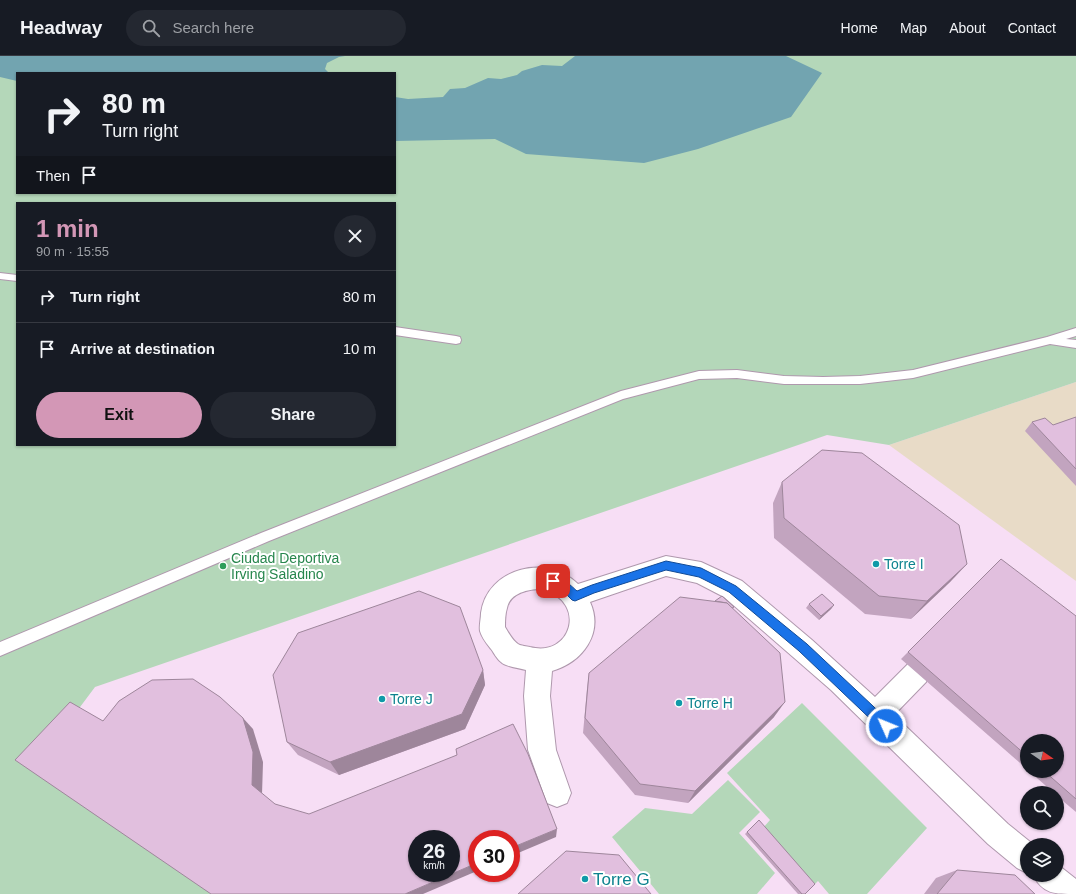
<!DOCTYPE html>
<meta charset="utf-8">
<style>
:root{--surface:#171b24;--page:#242831;--text:#f1f3f6;--muted:#9ea1a6;--line:#363941;--accent:#d397b6}
body{margin:0;font-family:Helvetica,sans-serif;background:var(--page);color:var(--text);height:100vh;display:flex;flex-direction:column;font-size:15px;white-space:nowrap}
*{box-sizing:border-box;margin:0}
p{font-size:13px;color:var(--muted)}
.icon{flex:none;width:22px;height:22px;fill:none;stroke:currentColor;stroke-width:2;stroke-linecap:round;stroke-linejoin:round}
.map{position:relative;flex:1;overflow:hidden}
.details{position:absolute;left:16px;top:146px;width:380px;height:244px;display:flex;flex-direction:column;background:var(--surface);border-radius:0px;box-shadow:0 1px 3px #0004}
.details>*{flex:none}
.hud{position:absolute;left:16px;top:16px;width:380px;height:122px;border-radius:0px;box-shadow:0 1px 3px #0004;background:#171b24;color:var(--text);overflow:hidden}
.needle{width:26px;rotate:103deg}
.fabs{position:absolute;left:1020px;top:678px;display:grid;gap:8px}
.fabs a{display:grid;place-items:center;width:44px;height:44px;border-radius:50%;background:var(--surface);box-shadow:0 1px 3px #0004;font-size:20px}
.speed{position:absolute;left:408px;top:774px;display:flex;gap:8px;font-size:20px;font-weight:700;text-align:center}
.speed>*{display:grid;place-content:center;width:52px;height:52px;border-radius:50%;background:var(--surface);box-shadow:0 1px 3px #0004;line-height:1}
.speed small{font-size:10px;font-weight:400}
.speed .limit{border:6px solid #d22;background:#fff;color:#111}
.pin{position:absolute;display:grid;place-items:center;width:34px;height:34px;color:#fff;margin:-17px;border-radius:8px;box-shadow:0 2px 6px #0006}
.me{position:absolute;width:44px;margin:-22px;rotate:314deg;stroke-linejoin:round;filter:drop-shadow(0 0 3px #0008)}
.turn{display:flex;align-items:center;gap:14px;height:84px;padding:0 20px;font-size:18px}
.turn .icon{width:52px;height:52px;stroke-width:2.5}
.turn b{display:block;font-size:28px;line-height:34px}
.then{display:flex;align-items:center;height:38px;padding:0 20px;background:#0003;gap:8px;font-size:15px}
.round{display:grid;place-items:center;flex:none;width:42px;height:42px;border-radius:21px;background:var(--page)}
.head{display:flex;align-items:center;justify-content:space-between;height:68px;padding:0 20px}
h1{font-size:24px;font-weight:800;line-height:30px;color:var(--accent)}
.button{display:flex;gap:8px;margin-top:auto;padding:8px 20px}
.button a{flex:1;height:46px;border-radius:24px;background:var(--accent);color:#111;font-size:16px;font-weight:800;line-height:46px;text-align:center}
.button a+a{background:var(--page);color:var(--text)}
ul{padding:0;list-style:none}
li{display:flex;align-items:center;gap:12px;height:52px;padding:0 20px;border-top:1px solid var(--line)}
li div{flex:1}
li b{display:block;font-size:15px}
li em{font-style:normal}
header{display:flex;align-items:center;gap:24px;box-sizing:border-box;height:56px;padding:0 20px;background:var(--surface);border-bottom:1px solid var(--line)}
header strong{font-size:19px}
nav{display:flex;gap:22px;margin-inline-start:auto;font-size:14px}
.search{width:280px;height:36px;background:var(--page);display:flex;align-items:center;gap:10px;box-sizing:border-box;padding:0 14px;border-radius:22px;color:var(--muted);font-size:15px}
.map>svg:first-child{display:block}
.industrial{fill:#e8dbc7}
.green{fill:#b4d7b9;fill-rule:evenodd}
.water{fill:#72a4b0}
.lines{fill:none;stroke-linecap:round;stroke-linejoin:round}
.lane-casing{stroke:#af98ad;stroke-width:2}
.street-casing{stroke:#af98ad;stroke-width:2}
.lane{fill:#fff;fill-rule:evenodd}
.street{fill:#fff;fill-rule:evenodd}
.wall{fill:#c2a4bf}
.shaded-wall{fill:#9e869b}
.building{fill:#e1bfde;stroke:#9e869b;fill-rule:evenodd}
.route{fill:#1a73e8;stroke:#114b97}
.culture-dot{fill:#0f9aa8;stroke:#fff;stroke-width:1.5}
.leisure-dot{fill:#2e9e5b;stroke:#fff;stroke-width:1.5}
.labels{text-anchor:middle;dominant-baseline:central;stroke-width:4;stroke-linejoin:round;paint-order:stroke}
.leisure-label{font-size:14px;fill:#27864d;stroke:#fff;text-anchor:start}
.culture-label{font-size:14px;fill:#0d838f;stroke:#fff;text-anchor:start}
.near-culture-label{font-size:17px;fill:#0d838f;stroke:#fff;text-anchor:start}
</style>
<header>
<strong>Headway</strong>
<div class="search"><svg class="icon" aria-label="search" viewBox="0 0 24 24"><circle cx="10" cy="10" r="6"/><path d="M15 15l6 6"/></svg>Search here</div>
<nav><a>Home</a><a>Map</a><a>About</a><a>Contact</a></nav>
</header>
<div class="map">
<svg width="1076" height="838" viewBox="0 0 1076 838">
<rect width="100%" height="100%" fill="#f7def5"/>
<!-- industrial -->
<polygon class="industrial" points="1076,326 1076,525 889,389"/>
<!-- green -->
<g class="green">
<path d="M0 0H1076V326L889 389 827 379 95 631 33 714 215 838H0ZM17 17H395V137H17ZM17 147H395V389H17Z"/>
<polygon points="802,647 927,772 867,838 829,838 818,825 814,829 763,772 770,764 727,717"/>
<polygon points="728,724 760,756 739,777 775,817 757,838 659,838 612,781 645,752 692,758"/>
</g>
<!-- water -->
<g class="water">
<polygon points="0,0 345,0 339,1 327,7 325,13 329,17 17,17 17,25 0,21"/>
<polygon points="575,0 786,0 822,17 791,61 698,93 644,107 526,98 495,83 395,85 395,41 408,43 443,41 450,33 465,32 488,22 501,23 517,19 522,15 542,9 562,10"/>
</g>
<g class="lines">
<!-- lane casing -->
<g class="lane-casing">
<g id="lane">
<polygon points="0,217 17,219 17,225 0,223"/>
<polygon points="395,271 456,280 460,281 461,284 460,287 456,288 395,279"/>
<polygon points="1076,272 1076,280 1066,283 1076,284 1076,292 1050,288 913,322 860,328 784,328 737,322 699,323 623,343 269,485 0,600 0,586 261,477 621,335 699,315 737,314 784,320 823,321 860,320 913,314 1047,281"/>
</g>
</g>
<!-- street casing -->
<g class="street-casing">
<g id="street">
<path d="M666 500 701 506 742 525 812 584 875 641 908 608 917 605 926 608 930 617 926 626 894 659 1008 768 1034 789H1027V817L1017 812 988 788 831 634 724 541 697 527 666 520 590 546C604 577 583 606 552 615L550 640 556 694 571 737 567 747 557 751 547 747 528 694 524 640 526 614C519 612 506 611 501 606 497 603 494 597 491 593 487 588 482 582 480 575 479 570 481 563 481 557 487 512 547 497 578 528ZM543 533C588 547 571 602 530 591 527 590 521 590 518 588 513 585 508 576 505 571 505 565 505 558 507 552 510 536 530 533 543 533Z"/>
<path d="M1057 808 1076 823V838C1054 838 1043 838 1033 819H1057Z"/>
</g>
</g>
<!-- lane -->
<use href="#lane" class="lane"/>
<!-- street -->
<use href="#street" class="street"/>
</g>
<!-- wall -->
<g class="wall">
<polygon points="1076,361 1076,430 1025,375 1032,366 1053,369"/>
<polygon points="782,426 967,508 950,526 911,563 865,558 774,482 773,447"/>
<polygon points="809,548 834,549 831,553 819,564 806,552"/>
<polygon points="734,551 733,552 774,661 688,747 635,739 583,677 587,633 589,617"/>
<polygon points="1076,560 1076,756 1057,740 1057,737 1054,737 1029,715 1057,715 1027,685 1027,713 901,603 908,596"/>
<polygon points="483,614 485,629 465,673 339,719 298,699 287,686"/>
<polygon points="759,764 805,838 798,838 745,778"/>
<polygon points="957,814 1035,838 924,838 936,822"/>
</g>
<!-- shaded-wall -->
<g class="shaded-wall">
<polygon points="967,508 950,526 911,563 927,545"/>
<polygon points="834,549 831,553 819,564 821,560"/>
<polygon points="483,614 485,629 465,673 339,719 330,706"/>
<polygon points="785,646 774,661 688,747 695,735"/>
<polygon points="243,662 253,673 263,706 262,738 252,729"/>
<polygon points="557,773 556,781 511,800 511,792"/>
<polygon points="477,807 477,815 423,838 405,838"/>
</g>
<!-- building -->
<g class="building">
<polygon points="1076,361 1076,413 1032,366 1045,362 1053,369"/>
<polygon points="822,394 862,397 959,469 967,508 927,545 879,540 784,462 782,426"/>
<polygon points="1001,503 1076,560 1076,743 1044,715 1057,715 1057,685 1027,685 1027,700 908,596"/>
<polygon points="419,535 460,551 483,614 462,658 330,706 287,686 273,619 298,577"/>
<polygon points="822,538 834,549 821,560 809,548"/>
<polygon points="722,540 734,551 732,552 727,547 715,545"/>
<polygon points="680,541 727,547 780,597 785,646 695,735 640,728 585,662 589,617"/>
<path d="M193 623 220 641 243 662 253 696 252 729 275 748 309 758 457 699 456 693 513 668 528 698 557 773 511 792V783H477V807L405 838H211L15 704 70 646 103 665 119 645 152 624ZM417 783H451V817H417Z"/>
<polygon points="759,764 815,828 805,838 802,838 747,776"/>
<polygon points="566,795 619,799 651,838 518,838"/>
<polygon points="957,814 1015,819 1035,838 937,838"/>
</g>
<!-- route -->
<path class="route" d="M666 505 701 512 736 530 807 588 890 666 892 670 890 674 886 676 882 674 799 595 729 536 699 521 666 514 594 537 575 545 572 544 559 531 549 528 548 525 549 522C560 518 570 529 577 535L592 529Z"/>
<!-- markers -->
<g class="culture-dot">
<circle cx="876" cy="508" r="4"/>
<circle cx="382" cy="643" r="4"/>
<circle cx="679" cy="647" r="4"/>
<circle cx="585" cy="823" r="4"/>
</g>
<circle class="leisure-dot" cx="223" cy="510" r="4"/>
<g class="labels">
<!-- leisure labels -->
<g class="leisure-label">
<text x="231" y="502">Ciudad Deportiva<tspan x="231" dy="16">Irving Saladino</tspan></text>
</g>
<!-- culture labels -->
<g class="culture-label">
<text x="884" y="508">Torre I</text>
<text x="390" y="643">Torre J</text>
<text x="687" y="647">Torre H</text>
</g>
<!-- near-culture labels -->
<g class="near-culture-label">
<text x="593" y="823">Torre G</text>
</g>
</g>
</svg>
<div class="fabs">
<a><svg class="needle" viewBox="-14 -14 28 28"><path d="M0-13l5 13h-10z" fill="#e53935"/><path d="M0 13l5-13h-10z" fill="#9ea1a6"/></svg></a>
<a><svg class="icon" aria-label="search" viewBox="0 0 24 24"><circle cx="10" cy="10" r="6"/><path d="M15 15l6 6"/></svg></a>
<a><svg class="icon" aria-label="layers" viewBox="0 0 24 24"><path d="M12 4l9 5-9 5-9-5zM3 14l9 5 9-5"/></svg></a>
</div>
<div class="speed"><div>26<small>km/h</small></div><div class="limit">30</div></div>
<div class="pin" style="left:553px;top:525px;background:#d93025"><svg class="icon" aria-label="arrive" viewBox="0 0 24 24"><path d="M6 21V4h12l-3 4 3 4H6"/></svg></div>
<svg class="me" style="left:886px;top:670px" viewBox="-20 -20 40 40"><circle r="17" fill="#1a73e8" stroke="#fff" stroke-width="3"/><path d="M0-11L8 9 0 5-8 9z" fill="#fff"/></svg>
<div class="hud">
<div class="turn"><svg class="icon" aria-label="right" viewBox="0 0 24 24"><path d="M7 20v-9h11M14 6l5 5-5 5"/></svg><div><b>80 m</b>Turn right</div></div>
<div class="then">Then<svg class="icon" aria-label="arrive" viewBox="0 0 24 24"><path d="M6 21V4h12l-3 4 3 4H6"/></svg></div>
</div>
<section class="details">
<div class="head"><div><h1>1 min</h1><p>90 m · 15:55</p></div><a class="round"><svg class="icon" aria-label="close" viewBox="0 0 24 24"><path d="M6 6l12 12M18 6L6 18"/></svg></a></div>
<ul>
<li><svg class="icon" aria-label="right" viewBox="0 0 24 24"><path d="M7 20v-9h11M14 6l5 5-5 5"/></svg><div><b>Turn right</b></div><em>80 m</em></li>
<li><svg class="icon" aria-label="arrive" viewBox="0 0 24 24"><path d="M6 21V4h12l-3 4 3 4H6"/></svg><div><b>Arrive at destination</b></div><em>10 m</em></li>
</ul>
<div class="button"><a>Exit</a><a>Share</a></div>
</section>
</div>
